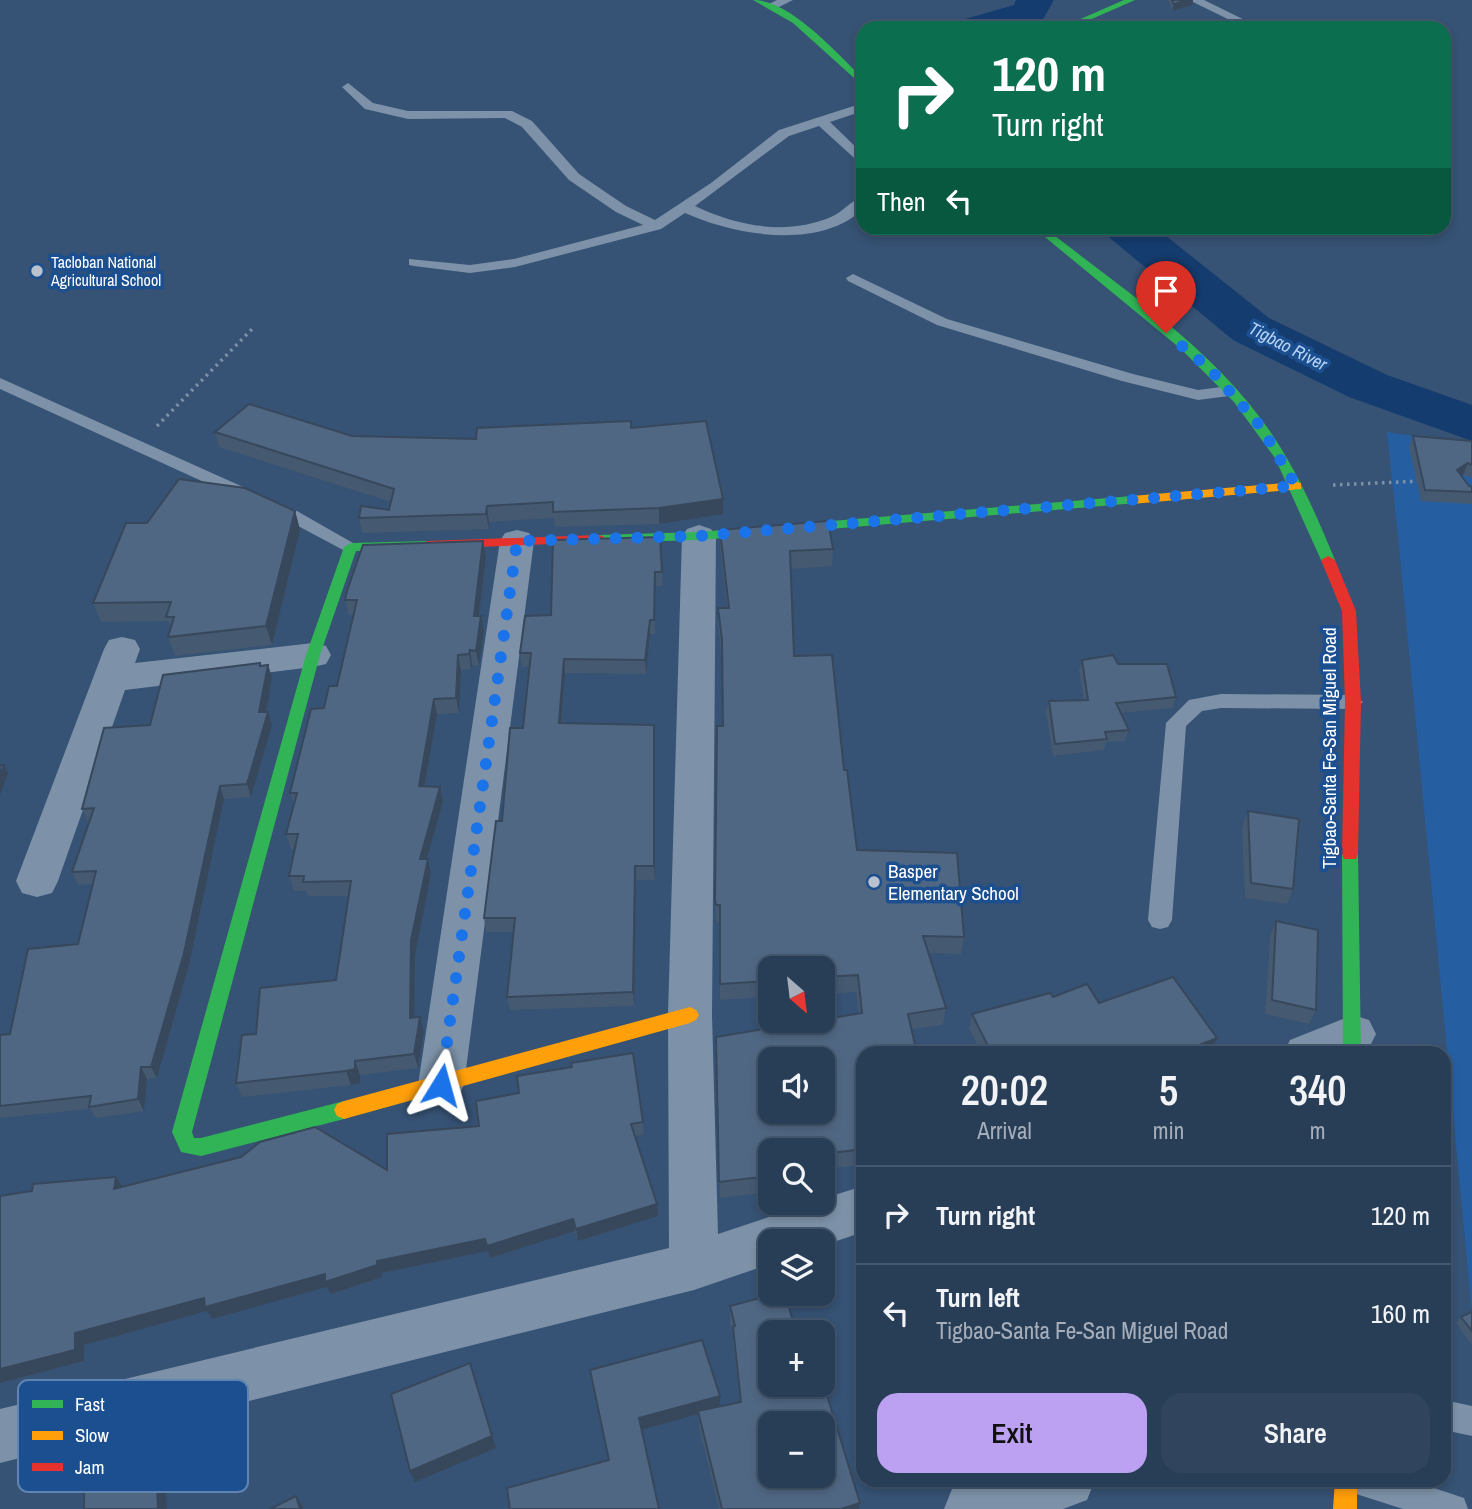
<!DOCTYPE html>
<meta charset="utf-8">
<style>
:root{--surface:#283e57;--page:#30455d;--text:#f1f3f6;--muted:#a5aeba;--line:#44576d;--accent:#bca0f2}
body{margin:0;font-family:"Archivo Narrow",sans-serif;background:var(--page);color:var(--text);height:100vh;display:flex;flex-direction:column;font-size:26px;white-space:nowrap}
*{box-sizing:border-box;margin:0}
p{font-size:23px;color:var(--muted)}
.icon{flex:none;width:38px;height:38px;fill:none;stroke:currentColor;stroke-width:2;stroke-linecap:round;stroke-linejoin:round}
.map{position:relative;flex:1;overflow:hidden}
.side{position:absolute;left:856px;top:1046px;width:595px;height:441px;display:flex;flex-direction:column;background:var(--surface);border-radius:21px;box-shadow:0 4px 10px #0003,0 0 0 2px var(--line)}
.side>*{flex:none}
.banner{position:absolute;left:856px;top:21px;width:595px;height:214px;border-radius:21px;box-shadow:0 4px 10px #0003,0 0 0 2px var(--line);background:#0b6e4f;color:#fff;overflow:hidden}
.needle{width:46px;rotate:152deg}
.fabs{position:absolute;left:758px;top:956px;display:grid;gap:14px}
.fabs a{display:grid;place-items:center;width:77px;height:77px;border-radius:14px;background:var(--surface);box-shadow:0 4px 10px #0003,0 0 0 2px var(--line);font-size:35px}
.pin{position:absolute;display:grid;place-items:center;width:60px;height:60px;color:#fff;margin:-72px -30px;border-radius:50% 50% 50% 0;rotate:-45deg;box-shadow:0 0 7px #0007}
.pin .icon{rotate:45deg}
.me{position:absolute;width:77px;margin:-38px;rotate:8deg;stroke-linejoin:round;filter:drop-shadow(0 0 5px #0008)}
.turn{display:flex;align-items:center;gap:24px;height:147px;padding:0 21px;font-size:32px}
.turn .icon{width:91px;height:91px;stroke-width:2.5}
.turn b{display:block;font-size:49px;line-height:60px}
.then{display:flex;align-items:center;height:66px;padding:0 21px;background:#0003;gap:14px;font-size:26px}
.eta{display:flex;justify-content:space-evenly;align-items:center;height:119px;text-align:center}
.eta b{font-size:42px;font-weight:600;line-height:49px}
.primary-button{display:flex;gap:14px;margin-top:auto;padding:14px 21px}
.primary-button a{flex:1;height:80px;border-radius:21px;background:var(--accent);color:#111;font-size:28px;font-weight:600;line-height:80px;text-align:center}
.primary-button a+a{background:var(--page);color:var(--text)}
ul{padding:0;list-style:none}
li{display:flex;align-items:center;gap:21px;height:98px;padding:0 21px;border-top:2px solid var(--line)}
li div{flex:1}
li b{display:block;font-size:26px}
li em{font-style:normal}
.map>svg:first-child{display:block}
.green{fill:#265fa1}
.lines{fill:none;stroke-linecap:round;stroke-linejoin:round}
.river{fill:#153c6e;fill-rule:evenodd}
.path{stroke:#7d92a8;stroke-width:3.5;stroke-dasharray:2.5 4.5;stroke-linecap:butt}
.lane{fill:#7d92a8;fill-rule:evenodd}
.street{fill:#7d92a8;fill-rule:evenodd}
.fast{fill:#30b455;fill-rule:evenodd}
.slow{fill:#ff9f0a;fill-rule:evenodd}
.jam{fill:#e5322d;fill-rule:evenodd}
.wall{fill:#455971}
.shaded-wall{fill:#38485c}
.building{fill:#506783;stroke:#38485c;stroke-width:2;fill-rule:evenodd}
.route{stroke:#1a73e8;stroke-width:12;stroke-dasharray:0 21.6}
.poi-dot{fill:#b9c2ce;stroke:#1b4f8f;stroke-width:2.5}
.labels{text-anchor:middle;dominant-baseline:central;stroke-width:7;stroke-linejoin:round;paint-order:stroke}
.far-poi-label{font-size:16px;fill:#fff;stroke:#1b4f8f;text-anchor:start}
.far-water-label{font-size:18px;font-style:italic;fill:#b5d3f5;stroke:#1b4f8f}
.street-label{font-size:19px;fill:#fff;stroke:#1b4f8f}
.poi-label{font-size:19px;fill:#fff;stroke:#1b4f8f;text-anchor:start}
.key{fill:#1b4f8f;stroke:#5f84b1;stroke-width:2}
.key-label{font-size:19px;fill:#fff}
</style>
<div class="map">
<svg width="1472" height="1509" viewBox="0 0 1472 1509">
<rect width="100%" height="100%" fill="#365274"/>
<!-- green -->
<polygon class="green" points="1387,432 1472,445 1472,1313 1399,546"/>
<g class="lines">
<!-- river -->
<g class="river">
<polygon points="1016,0 1054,0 1042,21 1018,28 957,28 962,20 1014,5"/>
<polygon points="1104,228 1156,228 1269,318 1387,375 1472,405 1472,441 1349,397 1233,340 1110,238"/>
</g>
<!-- path -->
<g class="path">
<polyline points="157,426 254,327"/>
<polyline points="1333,485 1422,481"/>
</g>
<!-- lane -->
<g class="lane">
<polygon points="777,0 793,0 777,8 769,8 769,4"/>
<polygon points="1189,0 1204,0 1261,28 1246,28"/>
<path d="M348 83 373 103 408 111H512L532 121 579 174 626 206 655 220 711 183 779 130 863 103V111L830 122 863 154V166L819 126 789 136 695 206C737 226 786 236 831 217 843 212 851 200 863 197V209C819 251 734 235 685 213L661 229 515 267 470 273 414 266 409 265V259L470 265 514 259 643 225 616 212 569 180 522 127 505 118 408 119 365 109 342 87Z"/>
<polygon points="853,274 947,319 1133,374 1198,390 1229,386 1237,391 1229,396 1198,400 1122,381 937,325 848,281 846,278"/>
<polygon points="0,378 297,511 360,547 357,551 345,551 285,519 0,389"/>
<polygon points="1221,694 1353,695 1363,702 1353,709 1221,708 1202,711 1186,726 1172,920 1168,927 1160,929 1152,927 1148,920 1166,723 1189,700"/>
<polygon points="1444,1400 1472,1406 1472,1436 1444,1430"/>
<polygon points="1343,1480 1410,1480 1464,1498 1468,1509 1403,1509 1347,1491"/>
</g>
<!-- street -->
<g class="street">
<polygon points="699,525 711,529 716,536 712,1015 718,1234 814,1202 822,1202 822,1199 863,1186 863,1232 822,1246 822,1241 770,1241 770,1264 694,1290 0,1463 0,1409 669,1248 668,1015 682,536 687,529"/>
<polygon points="517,530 529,533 534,541 464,1085 457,1099 441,1105 425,1099 418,1085 500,541 505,533"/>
<polygon points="122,637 135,640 140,649 135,663 313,643 326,646 331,655 326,664 313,667 125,690 58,881 52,893 37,897 22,893 16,881 104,649 109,640"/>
<polygon points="1353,1015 1369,1020 1376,1034 1369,1048 1355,1054 1283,1054 1290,1040"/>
<polygon points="973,1480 1095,1480 1087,1500 1063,1509 944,1509 952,1489"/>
</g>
<!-- fast -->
<g class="fast">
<path d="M753 0C791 0 836 53 863 78V86L793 23Z"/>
<polygon points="1124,0 1135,0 1071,28 1060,28"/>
<path d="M1034 228H1045C1122 289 1210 346 1267 427 1296 468 1316 514 1335 560L1333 563 1328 564 1321 560 1275 458 1234 402 1181 349Z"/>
<polygon points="1132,496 1139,500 1137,503 699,540 598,543 591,539 598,535 699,532"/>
<polygon points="427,541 432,542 434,545 432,548 356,551 320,655 192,1132 194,1138 201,1138 344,1101 351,1104 354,1110 351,1116 344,1119 201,1156 181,1152 172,1132 306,655 344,547 351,543"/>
<polygon points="1350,848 1356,849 1358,854 1361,1054 1343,1054 1342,854 1344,849"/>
</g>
<!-- slow -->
<g class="slow">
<polygon points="1296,482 1301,483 1301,489 1132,504 1125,500 1132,496"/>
<polygon points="690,1007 696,1010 699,1015 696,1020 690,1023 344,1119 337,1116 334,1110 337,1104 344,1101"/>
<polygon points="1335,1480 1357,1480 1357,1509 1333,1509"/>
</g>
<!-- jam -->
<g class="jam">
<polygon points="598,535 603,536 605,539 603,542 427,549 420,545 427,541"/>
<polygon points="1328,556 1335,560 1356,611 1361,702 1358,854 1356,859 1344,859 1342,854 1345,702 1342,611 1321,560"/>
</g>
</g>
<!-- wall -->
<g class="wall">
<polygon points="1168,0 1193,0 1192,5 1172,11"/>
<polygon points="631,428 723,514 659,524 555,527 554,518 489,522 489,529 362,533 359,518 389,510 391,502 219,447 215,432 476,439"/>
<polygon points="1413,436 1472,441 1472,478 1463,475 1461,476 1469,486 1472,487 1472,504 1421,501 1409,447"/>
<polygon points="295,511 300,530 272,645 175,656 168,637 171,629 168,621 101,622 93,603 147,523"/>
<polygon points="720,530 833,549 832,566 790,569 794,656 844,770 857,850 964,937 961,954 929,953 946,1008 943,1025 912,1029 863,1054 863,1165 822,1169 822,1150 770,1150 770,1175 760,1176 760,1193 720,1198 716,1037 859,1014 856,992 822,994 822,968 770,968 770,997 720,1000 720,922 716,922 715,900 723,726 722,657 718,626 718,608 727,608 720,548"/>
<polygon points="660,537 663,586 655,587 655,634 650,634 646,674 565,673 562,723 654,725 655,880 636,880 634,1006 510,1010 507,997 514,932 486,932 484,918 502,821 523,728 529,667 522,667 520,653 551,615"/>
<polygon points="486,556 479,616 481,616 484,631 479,666 472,665 471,669 461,670 459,713 437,714 425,786 440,787 443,802 427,859 431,874 415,955 414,1017 420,1017 424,1031 418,1068 360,1075 360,1083 351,1085 242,1097 236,1083 256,1034 336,980 349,896 308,896 306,891 294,891 289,876 295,849 291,849 286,834 294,804 290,793 324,708 337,686 354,615 349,615 345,600"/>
<polygon points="1082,660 1118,664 1176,697 1173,708 1121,713 1129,730 1125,741 1106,742 1104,750 1053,756 1046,712 1049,701 1084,701 1079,671"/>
<polygon points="260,663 261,666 268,665 272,678 266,712 268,712 272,725 251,797 224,799 189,965 157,1078 147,1079 144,1111 96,1118 90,1109 0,1118 0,1035 10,1034 78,944 93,884 78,885 72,872 89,821 88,821 82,809 150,725"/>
<polygon points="1248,811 1293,889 1287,904 1245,898 1242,827"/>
<polygon points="1276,921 1316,1010 1309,1024 1265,1014 1270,936"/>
<polygon points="1053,997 1099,1003 1211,1052 1206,1054 982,1054 969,1028 972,1014"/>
<polygon points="643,1122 644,1135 635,1136 657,1204 658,1216 578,1241 575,1231 490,1258 488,1251 382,1273 382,1277 331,1294 327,1287 212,1319 207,1311 84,1345 84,1361 0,1383 0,1196 387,1170"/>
<polygon points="730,1306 770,1332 860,1503 859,1509 719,1509 699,1427 698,1414 642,1429 609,1460 590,1370 720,1396 720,1406 740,1402 733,1344 733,1334 730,1324"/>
<polygon points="1472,1312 1472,1345 1456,1323 1461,1317"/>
</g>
<!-- shaded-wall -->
<g class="shaded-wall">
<polygon points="1187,0 1193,0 1192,5 1172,11 1174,4"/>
<polygon points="1468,463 1463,475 1452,481 1457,470"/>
<polygon points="723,499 723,514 659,524 659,508"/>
<polygon points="487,506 489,522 489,529 486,514"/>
<polygon points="295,511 300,530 272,645 266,626"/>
<polygon points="483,541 486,556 477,631 474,616"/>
<polygon points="481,616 484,631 479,666 476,651"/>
<polygon points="650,620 650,634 646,674 645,660"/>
<polygon points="470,650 472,665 471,669 469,654"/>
<polygon points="458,655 461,670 459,713 456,698"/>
<polygon points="564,659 565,673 560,737 559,723"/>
<polygon points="268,665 272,678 264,725 259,712"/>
<polygon points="434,699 437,714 422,801 419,786"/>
<polygon points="268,712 272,725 251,797 247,784"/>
<polygon points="654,725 655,739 655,880 654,866"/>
<polygon points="4,765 8,773 0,795 0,776"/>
<polygon points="220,786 224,799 189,965 157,1078 151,1067"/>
<polygon points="440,787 443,802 423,873 420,859"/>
<polygon points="428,859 431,874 415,955 414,1032 410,1018 411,940"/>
<polygon points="635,866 636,880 634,1006 633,992"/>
<polygon points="420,1017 424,1031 418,1068 414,1054"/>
<polygon points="1217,1038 1211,1052 1206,1054 1177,1054"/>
<polygon points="355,1061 360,1075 360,1083 351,1085 346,1071"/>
<polygon points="141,1067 147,1079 144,1111 138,1099"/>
<polygon points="116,1177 124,1189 114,1189"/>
<polygon points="657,1204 658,1216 578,1241 576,1229"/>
<polygon points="573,1219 575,1231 490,1258 488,1251 382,1273 382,1277 331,1294 327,1287 212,1319 207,1311 84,1345 84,1361 0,1383 0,1369 75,1333 204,1298 325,1274 377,1261"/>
<polygon points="470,1363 496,1448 415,1482 410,1471"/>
<polygon points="720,1396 720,1408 641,1430 639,1418"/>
<polygon points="156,1464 165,1475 167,1509 158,1509"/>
<polygon points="296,1496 304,1509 300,1509"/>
<polygon points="860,1503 859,1509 841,1509"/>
</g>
<!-- building -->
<g class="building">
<polygon points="1172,0 1188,0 1174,4"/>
<polygon points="249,404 352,436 476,439 477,428 631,421 631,428 706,421 723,499 659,508 553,512 553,502 487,506 486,514 359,518 361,506 389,510 394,489 215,432"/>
<polygon points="1413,436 1472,441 1472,465 1468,463 1457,470 1469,486 1472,487 1472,492 1425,490"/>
<polygon points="179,479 245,488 295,511 266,626 168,637 174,617 166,617 171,602 93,603 126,523 147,523"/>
<path d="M828 521 833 549 790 551 794 656 832 655 844 770H847L857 850 957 853 964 937 923 936 946 1008 908 1014 917 1054H863V1149L822 1154V1150H770V1159L758 1161 761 1177 719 1182 716 1037 862 1013 858 975 822 977V968H770V981L720 984V905H716L715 900 717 726H723L722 639 718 608H729L720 530ZM770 1059H822V1111H770Z"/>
<polygon points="660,537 662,572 655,572 654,620 650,620 645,660 564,659 559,723 654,725 654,866 635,866 633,992 507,997 515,918 484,918 496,821 502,821 510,728 523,728 531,653 520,653 525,616 551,615 553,540"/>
<polygon points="483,541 474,616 481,616 476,651 470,650 469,654 458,655 456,698 434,699 419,786 440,787 420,859 428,859 411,940 410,1018 420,1017 414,1054 355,1061 355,1069 346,1071 236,1083 242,1035 256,1034 260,988 336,980 351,881 303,882 304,876 289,876 298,834 286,834 297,793 290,793 311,709 324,708 329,686 337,686 357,600 345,600 347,591 363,545"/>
<polygon points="1113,655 1118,664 1167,664 1176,697 1116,703 1129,730 1105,732 1107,739 1055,744 1049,701 1088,700 1082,660"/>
<polygon points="260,663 260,666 268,665 259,712 268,712 247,784 220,786 184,953 151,1067 141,1067 138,1099 89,1107 91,1096 0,1106 0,1035 10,1034 28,949 78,944 96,871 72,872 94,808 82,809 104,728 150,725 163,675"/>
<polygon points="0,765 4,765 0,776"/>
<polygon points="1248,811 1299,819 1293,889 1251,883"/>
<polygon points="1276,921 1318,930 1316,1010 1272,1000"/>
<polygon points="1173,977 1217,1038 1177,1054 1175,1054 1174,1052 1168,1054 992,1054 972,1014 1050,993 1053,997 1087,984 1099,1003"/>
<polygon points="633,1053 643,1122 631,1124 657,1204 576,1229 573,1219 487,1246 485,1239 377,1261 377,1265 325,1282 325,1274 205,1307 204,1298 75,1333 75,1350 0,1369 0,1196 32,1191 33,1184 116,1177 114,1189 241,1157 260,1142 315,1127 387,1170 387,1134 479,1126 476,1101 519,1093 517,1076 572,1067 571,1063"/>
<path d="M779 1293H785L796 1332H770V1384H822V1379L860 1503 841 1509H722L698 1411 741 1402 733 1327 735 1326 730 1306ZM770 1423H822V1475H770Z"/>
<polygon points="1472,1312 1472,1331 1461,1317"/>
<polygon points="702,1340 720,1396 639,1418 659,1509 510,1509 507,1488 609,1460 590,1370"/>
<polygon points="470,1363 492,1436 410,1471 391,1394"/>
<polygon points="156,1464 158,1509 84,1509 84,1485"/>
<polygon points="296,1496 300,1509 270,1509"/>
</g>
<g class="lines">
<!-- route -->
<polyline class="route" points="441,1085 517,541 699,536 1296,486 1261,427 1209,368 1166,333"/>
</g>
<!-- markers -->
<g class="poi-dot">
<circle cx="37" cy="271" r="7"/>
<circle cx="874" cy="882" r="7"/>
</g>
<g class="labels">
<!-- far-poi labels -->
<g class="far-poi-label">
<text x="51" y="262">Tacloban National<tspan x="51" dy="18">Agricultural School</tspan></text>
</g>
<!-- far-water labels -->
<g class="far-water-label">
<text transform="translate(1288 346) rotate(27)">Tigbao River</text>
</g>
<!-- street labels -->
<g class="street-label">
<text transform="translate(1329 748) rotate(-90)">Tigbao-Santa Fe-San Miguel Road</text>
</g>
<!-- poi labels -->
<g class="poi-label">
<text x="888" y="871">Basper<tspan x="888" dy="22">Elementary School</tspan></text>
</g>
</g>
<!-- legend -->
<rect x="18" y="1380" width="230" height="112" rx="10" class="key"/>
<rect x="32" y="1400" width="31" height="8" fill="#30b455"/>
<rect x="32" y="1431" width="31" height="9" fill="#ff9f0a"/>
<rect x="32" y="1463" width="31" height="8" fill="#e5322d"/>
<g class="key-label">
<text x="75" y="1411">Fast</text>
<text x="75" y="1442">Slow</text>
<text x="75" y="1474">Jam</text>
</g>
</svg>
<div class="fabs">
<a><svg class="needle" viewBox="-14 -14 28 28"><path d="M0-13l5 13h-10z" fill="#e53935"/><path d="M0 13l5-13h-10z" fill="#a5aeba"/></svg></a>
<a><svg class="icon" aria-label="sound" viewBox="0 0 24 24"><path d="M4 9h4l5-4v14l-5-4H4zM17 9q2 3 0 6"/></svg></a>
<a><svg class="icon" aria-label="search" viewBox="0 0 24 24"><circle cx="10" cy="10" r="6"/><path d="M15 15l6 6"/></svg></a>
<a><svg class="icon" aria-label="layers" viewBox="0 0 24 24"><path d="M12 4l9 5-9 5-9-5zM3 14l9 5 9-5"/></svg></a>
<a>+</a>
<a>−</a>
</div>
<div class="pin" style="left:1166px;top:333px;background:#d93025"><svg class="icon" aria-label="arrive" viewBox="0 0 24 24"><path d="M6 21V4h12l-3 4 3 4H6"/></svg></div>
<svg class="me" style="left:441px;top:1085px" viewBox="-20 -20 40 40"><path d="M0-17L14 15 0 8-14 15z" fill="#1a73e8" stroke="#fff" stroke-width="4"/></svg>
<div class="banner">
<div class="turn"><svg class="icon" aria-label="right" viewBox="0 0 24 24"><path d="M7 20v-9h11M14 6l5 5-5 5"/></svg><div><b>120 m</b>Turn right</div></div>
<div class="then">Then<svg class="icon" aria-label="left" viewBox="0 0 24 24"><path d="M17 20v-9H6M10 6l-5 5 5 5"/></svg></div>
</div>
<section class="side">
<div class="eta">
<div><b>20:02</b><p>Arrival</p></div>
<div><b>5</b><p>min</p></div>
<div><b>340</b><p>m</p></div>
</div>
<ul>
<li><svg class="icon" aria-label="right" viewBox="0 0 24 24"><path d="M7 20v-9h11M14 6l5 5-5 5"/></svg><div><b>Turn right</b></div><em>120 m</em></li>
<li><svg class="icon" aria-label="left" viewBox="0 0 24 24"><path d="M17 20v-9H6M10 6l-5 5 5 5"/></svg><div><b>Turn left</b><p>Tigbao-Santa Fe-San Miguel Road</p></div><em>160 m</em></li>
</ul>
<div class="primary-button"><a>Exit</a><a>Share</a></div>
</section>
</div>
